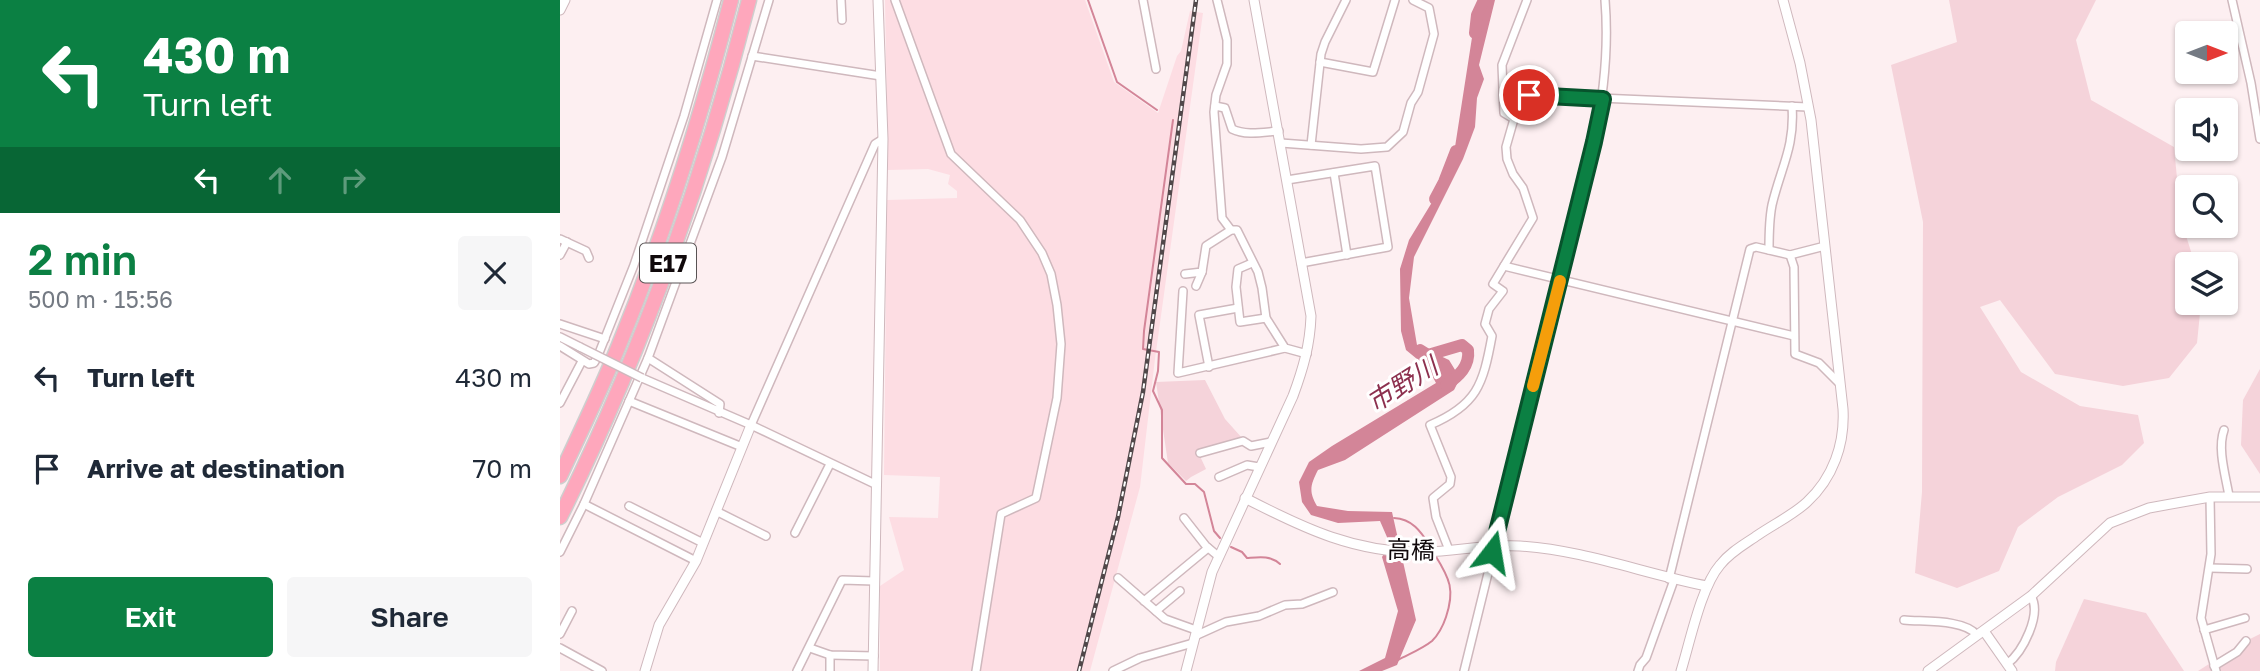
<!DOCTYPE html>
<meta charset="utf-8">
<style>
:root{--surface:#fff;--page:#f6f6f7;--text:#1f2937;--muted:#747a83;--accent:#0b8043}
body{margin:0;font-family:"Golos Text","Noto Sans JP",sans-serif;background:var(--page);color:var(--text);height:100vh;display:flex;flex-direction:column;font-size:26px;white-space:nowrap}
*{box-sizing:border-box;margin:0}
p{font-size:23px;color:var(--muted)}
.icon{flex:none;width:38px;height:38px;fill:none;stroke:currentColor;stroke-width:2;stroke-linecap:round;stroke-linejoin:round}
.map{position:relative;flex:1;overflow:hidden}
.drawer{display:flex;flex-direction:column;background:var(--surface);width:560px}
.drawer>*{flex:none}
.banner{background:#0b8043;color:#fff;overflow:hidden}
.needle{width:46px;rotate:90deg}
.buttons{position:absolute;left:1615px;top:21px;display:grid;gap:14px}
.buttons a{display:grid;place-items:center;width:63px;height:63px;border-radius:7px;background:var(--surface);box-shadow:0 2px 5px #0004;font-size:35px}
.pin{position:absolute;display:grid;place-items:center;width:60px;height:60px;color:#fff;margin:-30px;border:4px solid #fff;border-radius:50%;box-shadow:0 2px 7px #0007}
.me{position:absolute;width:77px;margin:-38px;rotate:14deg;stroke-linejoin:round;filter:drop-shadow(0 0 5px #0008)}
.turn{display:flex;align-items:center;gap:24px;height:147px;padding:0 28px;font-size:32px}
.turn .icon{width:91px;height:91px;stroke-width:2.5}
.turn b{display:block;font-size:49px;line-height:60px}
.lanes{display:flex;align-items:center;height:66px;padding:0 28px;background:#0003;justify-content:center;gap:35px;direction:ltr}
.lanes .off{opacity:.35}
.round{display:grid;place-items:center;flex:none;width:74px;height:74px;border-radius:7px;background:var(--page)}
.summary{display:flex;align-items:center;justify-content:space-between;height:119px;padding:0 28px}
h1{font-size:42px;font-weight:600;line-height:52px;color:var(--accent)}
.primary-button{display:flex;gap:14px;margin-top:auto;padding:14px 28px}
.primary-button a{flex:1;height:80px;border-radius:7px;background:var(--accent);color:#fff;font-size:28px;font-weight:600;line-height:80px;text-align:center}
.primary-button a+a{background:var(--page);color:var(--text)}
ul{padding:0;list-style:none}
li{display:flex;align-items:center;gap:21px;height:91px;padding:0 28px}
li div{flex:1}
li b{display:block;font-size:26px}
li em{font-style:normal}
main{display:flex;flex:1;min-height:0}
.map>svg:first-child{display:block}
.built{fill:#fddde3}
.green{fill:#f5d3da}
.water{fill:#d38598}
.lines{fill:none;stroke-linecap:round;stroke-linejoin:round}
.stream{stroke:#d38598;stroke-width:2}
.river{stroke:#d38598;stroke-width:12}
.minor-casing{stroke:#cfb8bd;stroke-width:10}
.tertiary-casing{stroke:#cfb8bd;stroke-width:11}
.motorway-casing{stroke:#cfcece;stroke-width:17}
.minor{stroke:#fff;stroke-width:7}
.tertiary{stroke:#fff;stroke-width:9}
.motorway{stroke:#fea7bc;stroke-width:14}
.rail-casing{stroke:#51484a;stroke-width:4.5}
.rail{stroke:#fff;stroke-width:2;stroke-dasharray:5;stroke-linecap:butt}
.minor-bridge-casing{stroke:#cfb8bd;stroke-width:10;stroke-linecap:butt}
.minor-bridge{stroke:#fff;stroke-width:7}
.route-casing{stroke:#07532c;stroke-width:18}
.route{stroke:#0b8043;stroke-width:12}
.slow{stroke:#f59e0b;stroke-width:12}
.labels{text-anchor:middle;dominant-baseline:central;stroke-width:6;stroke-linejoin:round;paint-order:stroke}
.shield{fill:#fff;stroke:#585354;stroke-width:2}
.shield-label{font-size:23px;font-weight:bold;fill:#10090b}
.street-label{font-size:24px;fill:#10090b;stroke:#fff}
.water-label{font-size:26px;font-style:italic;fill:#8d304f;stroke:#fff}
</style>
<main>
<section class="drawer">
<div class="banner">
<div class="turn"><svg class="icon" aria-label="left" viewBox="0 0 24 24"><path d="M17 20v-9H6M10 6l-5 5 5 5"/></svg><div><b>430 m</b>Turn left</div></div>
<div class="lanes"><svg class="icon" aria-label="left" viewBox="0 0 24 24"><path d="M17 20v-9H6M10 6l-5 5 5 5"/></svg><svg class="icon off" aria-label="ahead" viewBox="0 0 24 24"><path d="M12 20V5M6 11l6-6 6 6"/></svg><svg class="icon off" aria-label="right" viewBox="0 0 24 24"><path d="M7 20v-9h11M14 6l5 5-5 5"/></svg></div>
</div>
<div class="summary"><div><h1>2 min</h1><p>500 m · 15:56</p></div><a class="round"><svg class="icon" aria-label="close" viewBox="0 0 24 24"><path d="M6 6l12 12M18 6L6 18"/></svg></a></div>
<ul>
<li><svg class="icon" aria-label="left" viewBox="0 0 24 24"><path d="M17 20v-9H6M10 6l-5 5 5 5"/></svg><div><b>Turn left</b></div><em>430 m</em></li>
<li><svg class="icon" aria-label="arrive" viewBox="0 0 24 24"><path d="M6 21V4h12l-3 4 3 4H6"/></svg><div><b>Arrive at destination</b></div><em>70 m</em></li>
</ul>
<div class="primary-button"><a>Exit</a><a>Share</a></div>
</section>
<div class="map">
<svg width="1700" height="671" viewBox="0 0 1700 671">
<rect width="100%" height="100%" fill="#fdeff1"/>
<!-- built -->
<polygon class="built" points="325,0 525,0 554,82 598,113 617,56 621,51 630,11 643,13 595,359 580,487 530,671 320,671 320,586 344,570 329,517 378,518 380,477 324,475 327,200 397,198 397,191 388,184 390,175 368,169 328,170"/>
<!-- green -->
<g class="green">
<polygon points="1389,0 1536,0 1516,40 1531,100 1614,147 1621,220 1635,264 1628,264 1628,303 1641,303 1637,343 1609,378 1563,386 1495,374 1440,300 1420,307 1461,372 1520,406 1578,415 1584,443 1562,465 1498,497 1458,527 1439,571 1397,588 1355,573 1362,492 1363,222 1331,65 1397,42"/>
<polygon points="1700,369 1700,474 1681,445 1683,400"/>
<polygon points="645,380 665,419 682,438 638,452 646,469 631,477 626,481 608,463 596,382"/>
<polygon points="1524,599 1586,613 1624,671 1495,671 1496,662"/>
<polygon points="1700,634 1700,671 1638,671 1682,643"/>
</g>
<!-- water -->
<path class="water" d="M922 0H935L919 65 924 79 917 98 915 127 903 159 854 257 849 298 857 345 889 360 900 378 894 390 785 460 758 470C751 484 748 491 757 506L788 511 832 512 856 620 837 665 822 671H799L825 658 838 611 822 557 830 544 820 521 778 523 751 515 742 502 739 482 749 462 772 446 876 383 868 368 846 350 841 331 840 269 849 240 888 176 895 147 913 31Z"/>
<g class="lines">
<!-- stream -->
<g class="stream">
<polyline points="528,0 557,82 597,110"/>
<polyline points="613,120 584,331 583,349 599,352 598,371 593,391 602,410 602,458 626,484 635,484 644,492 654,531 660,538"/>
<path d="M834 518C853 519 861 532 871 547"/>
<path d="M671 547 682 552 687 558C699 557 710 555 720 564"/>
<path d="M838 660C849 654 862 649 872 641 879 634 883 626 886 617 895 590 890 579 875 555"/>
</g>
<!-- river -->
<g class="river">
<polyline points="915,33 917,15 924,0"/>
<polyline points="875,199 884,182 896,151"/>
<path d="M860 350 868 355 902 345 908 350C910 366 899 376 886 385"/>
</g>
<!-- minor casing -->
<g class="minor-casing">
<g id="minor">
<polyline points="281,0 282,20"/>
<polyline points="335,0 391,154 460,220 482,253 491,274 497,305 501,344 497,398 476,498 441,514 416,671"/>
<polyline points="583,0 596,69"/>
<polyline points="657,0 667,40 667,64 656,95 654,112 662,218 671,230 677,230 698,272 702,288 706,318 725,348 747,354"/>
<polyline points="1672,0 1691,83 1700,139"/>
<polyline points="192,56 321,76"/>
<polyline points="760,62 813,72 835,0"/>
<polyline points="945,94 1248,107"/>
<path d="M655 106 665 108 672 129C686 136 704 132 719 131"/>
<polyline points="721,143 801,149 827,147 843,132 851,103 858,92 874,34 869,8 853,0"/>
<polyline points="751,145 761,54 765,42 786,0"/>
<polyline points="774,173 787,255"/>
<polyline points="727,180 815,166 828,247 741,263"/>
<polyline points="0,239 26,251 29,258"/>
<path d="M1209 250C1209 235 1209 220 1212 205 1221 167 1235 147 1232 106"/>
<polyline points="0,255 7,242"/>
<polyline points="1230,255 1234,267 1235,354 1259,363 1280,384"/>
<polyline points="692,263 678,269 676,287 680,322 706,318"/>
<polyline points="944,266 1234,336"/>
<polyline points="625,274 642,272 646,246 671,230"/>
<polyline points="636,286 642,272"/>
<polyline points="623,291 618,373 725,348"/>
<polyline points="0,324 45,339"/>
<polyline points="0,337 20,347"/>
<polyline points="0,346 29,364 34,363 37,358 74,265 124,116 157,0"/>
<polyline points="649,367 639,315 678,308"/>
<polyline points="82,378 191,425 317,485"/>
<polyline points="69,401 182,447"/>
<polyline points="0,403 22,361"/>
<polyline points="159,413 160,404 88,358 162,157 209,0"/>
<polyline points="191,425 315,144 323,139"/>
<path d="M1664 430C1657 449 1666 477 1669 496"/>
<polyline points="640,453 683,441 691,446 711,442"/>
<polyline points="659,477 687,465 699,467"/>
<polyline points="1650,497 1651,554 1641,618 1656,671"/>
<polyline points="24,504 136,561"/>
<polyline points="69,506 143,543"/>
<polyline points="156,511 206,536"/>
<polyline points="624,518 646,546 658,556"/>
<polyline points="235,533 270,464"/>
<path d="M889 550 876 517 873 498 890 484 891 477 870 425C917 405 923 385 932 336L925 324 929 309 943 291 933 284 973 218 963 188 953 174 947 159 946 147 954 119 944 113 942 65 967 0"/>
<polyline points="0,552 24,504 88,358"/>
<polyline points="1650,568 1687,569"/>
<polyline points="558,578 605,619 636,630"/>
<polyline points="1109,579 1190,249 1196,247 1230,255 1265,246"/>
<polyline points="584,601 648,548"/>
<polyline points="596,611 620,591"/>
<path d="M1344 620C1364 622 1404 619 1417 635"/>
<polyline points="1644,630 1685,618"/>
<polyline points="0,634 12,611"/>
<polyline points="635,636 666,622 699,616 725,605 742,604 773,592"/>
<polyline points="0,648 42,671"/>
<polyline points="250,648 270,655 314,656"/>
<path d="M1447 664C1463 652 1482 614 1471 596"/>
<polyline points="1654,666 1677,652 1686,641"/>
<polyline points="237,671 282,580 314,581"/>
<polyline points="270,671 270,655"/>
<polyline points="553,671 580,658 633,643"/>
<path d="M904 671 1034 142C1044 94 1049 48 1045 0"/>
<polyline points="1078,671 1080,665 1086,658 1114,580"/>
</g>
</g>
<!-- tertiary casing -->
<g class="tertiary-casing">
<g id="tertiary">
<polyline points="0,10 5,0"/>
<path d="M685 498C743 528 797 554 865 552 897 551 928 544 960 546 1024 550 1085 574 1147 586"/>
<polyline points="1424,631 1452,671"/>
<polyline points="85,671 99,625 136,561 191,425"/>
<polyline points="313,671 323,139 318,0"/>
<path d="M626 671 652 572 733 396C743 369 750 345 751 316L694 0"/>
<path d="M1121 671C1130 642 1141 587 1160 565 1170 552 1185 544 1198 535 1214 524 1233 515 1247 502 1273 478 1285 444 1283 409L1251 120 1240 63 1223 0"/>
<polyline points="1368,671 1471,596 1550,523 1589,508 1622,502 1650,497 1700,497"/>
</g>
</g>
<!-- motorway casing -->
<g class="motorway-casing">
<g id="motorway">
<path d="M0 476C20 433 41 390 59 345 105 233 141 117 171 0"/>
<path d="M0 517C82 352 144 178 189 0"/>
</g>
</g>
<!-- minor -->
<use href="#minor" class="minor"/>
<!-- tertiary -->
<use href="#tertiary" class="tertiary"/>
<!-- motorway -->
<use href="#motorway" class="motorway"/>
<!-- rail casing -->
<g class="rail-casing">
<polyline id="rail" points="519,671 558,517 583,392 636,0"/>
</g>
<!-- rail -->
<use href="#rail" class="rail"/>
<!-- minor-bridge casing -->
<g class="minor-bridge-casing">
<polyline id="minor-bridge" points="20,347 82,378"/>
</g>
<!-- minor-bridge -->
<use href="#minor-bridge" class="minor-bridge"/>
</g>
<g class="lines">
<!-- route casing -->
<g class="route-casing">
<polyline id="route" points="932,552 1034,142 1043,99 969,95"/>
</g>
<!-- route -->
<use href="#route" class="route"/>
<!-- slow -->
<polyline class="slow" points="973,386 1000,281"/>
</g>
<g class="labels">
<!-- shield labels -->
<rect class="shield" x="80" y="243.5" width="56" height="39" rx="5"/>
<g class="shield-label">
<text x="108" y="263">E17</text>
</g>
<!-- street labels -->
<g class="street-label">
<text transform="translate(851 549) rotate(1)">高橋</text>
</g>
<!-- water labels -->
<g class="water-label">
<text transform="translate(842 384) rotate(-32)">市野川</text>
</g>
</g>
</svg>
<div class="buttons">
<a><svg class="needle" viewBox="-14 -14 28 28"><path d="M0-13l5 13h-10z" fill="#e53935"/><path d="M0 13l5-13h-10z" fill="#747a83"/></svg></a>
<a><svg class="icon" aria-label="sound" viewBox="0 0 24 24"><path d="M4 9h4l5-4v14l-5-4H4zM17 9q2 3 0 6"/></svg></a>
<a><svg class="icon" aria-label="search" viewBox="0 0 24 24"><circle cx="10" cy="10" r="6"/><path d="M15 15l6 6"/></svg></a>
<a><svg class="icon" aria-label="layers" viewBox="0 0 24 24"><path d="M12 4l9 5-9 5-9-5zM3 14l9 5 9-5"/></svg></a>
</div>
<div class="pin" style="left:969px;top:95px;background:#d93025"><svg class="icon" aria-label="arrive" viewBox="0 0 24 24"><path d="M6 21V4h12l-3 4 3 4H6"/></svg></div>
<svg class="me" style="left:932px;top:552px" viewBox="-20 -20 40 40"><path d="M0-17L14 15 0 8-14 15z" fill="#0b8043" stroke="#fff" stroke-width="4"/></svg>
</div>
</main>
